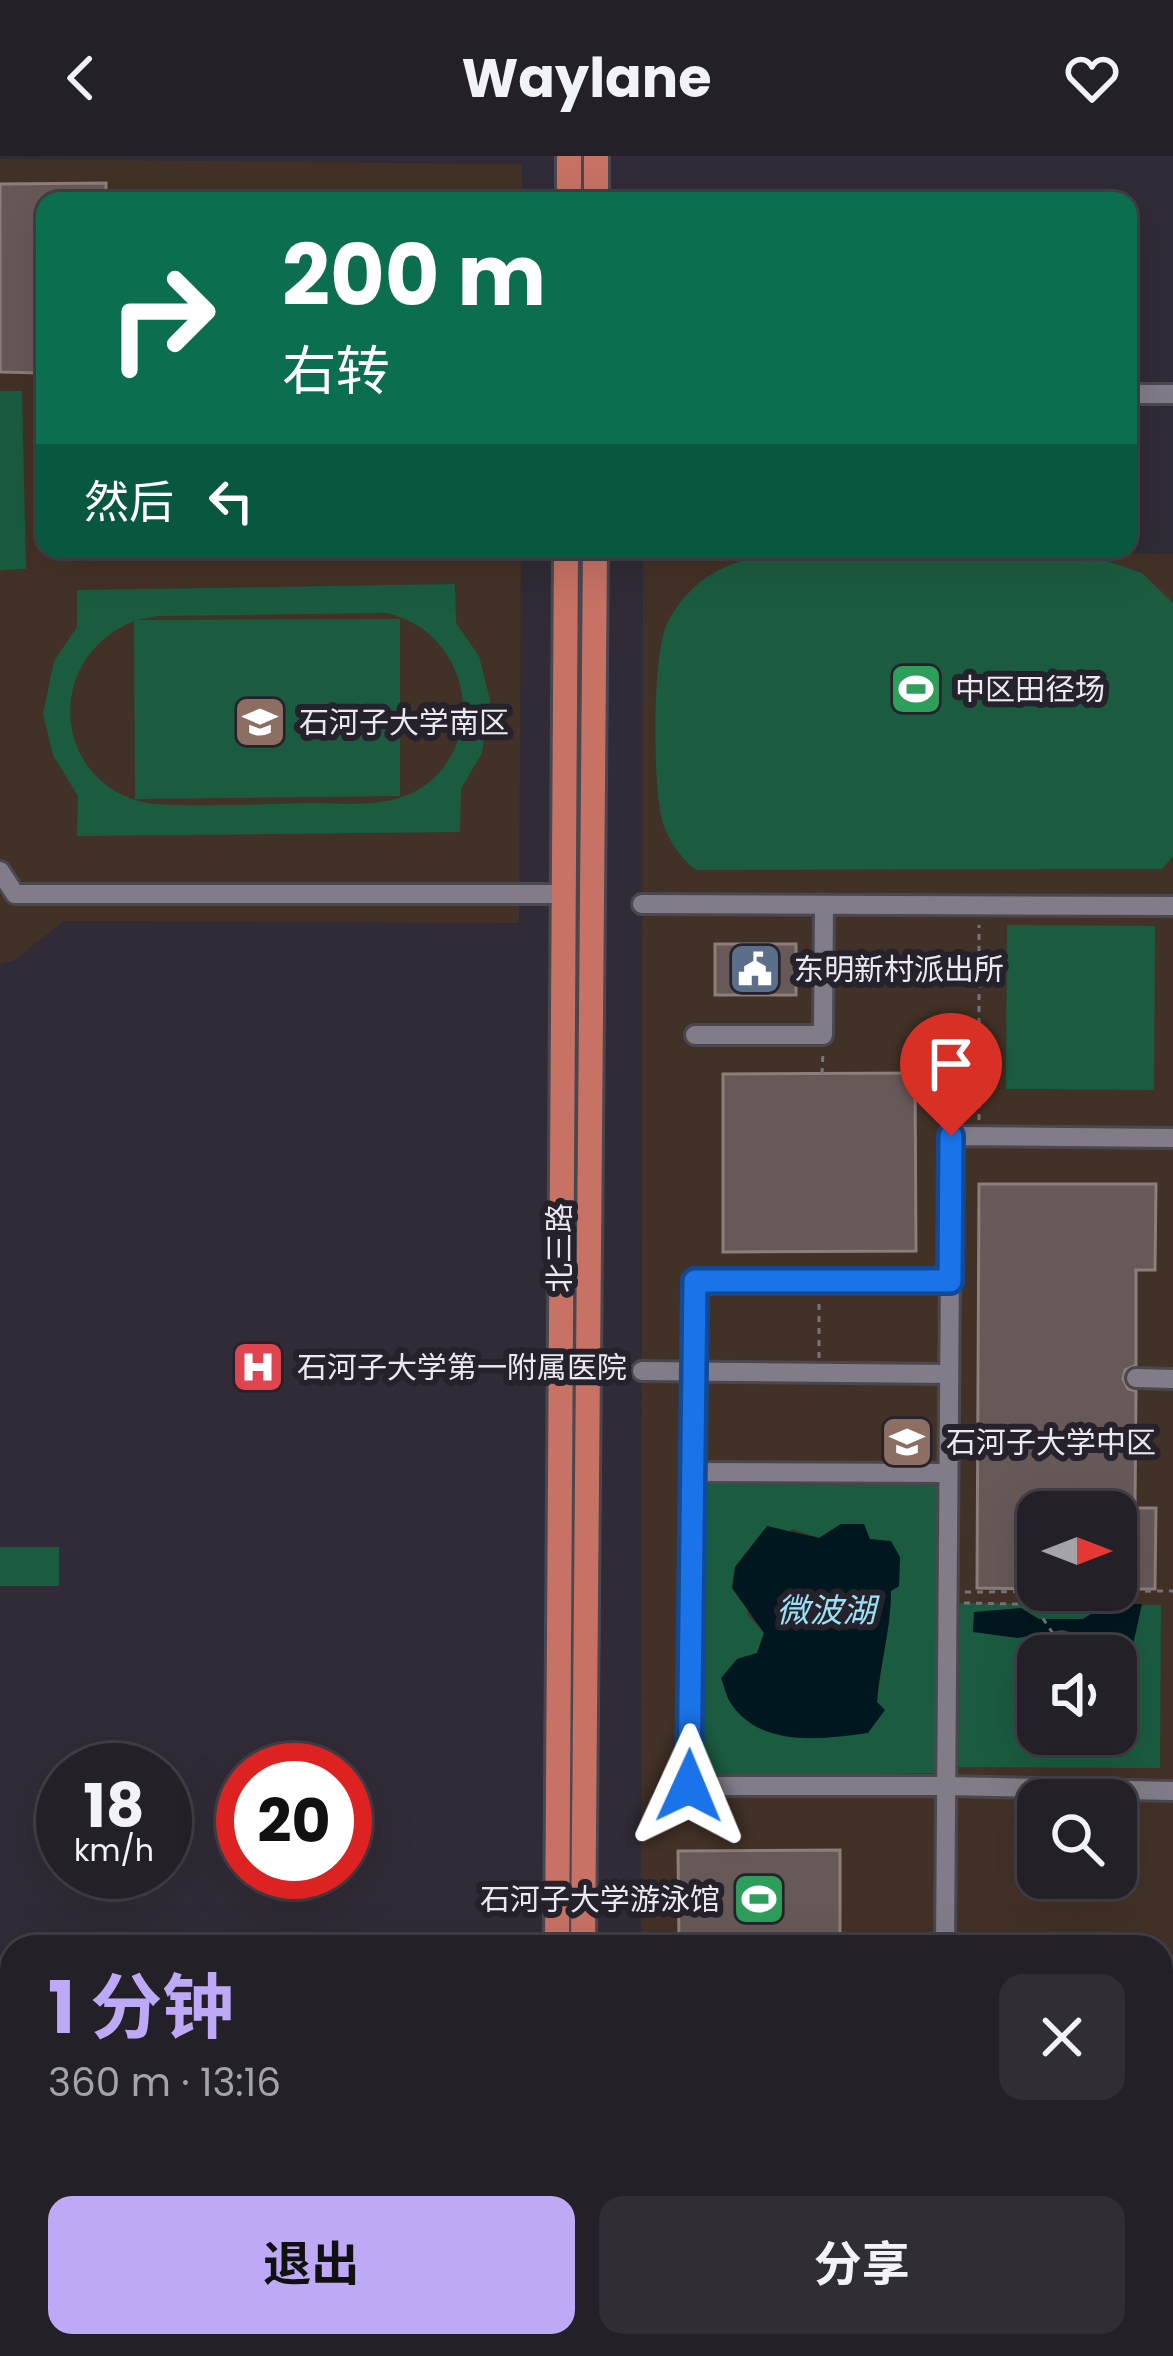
<!DOCTYPE html>
<html lang="zh">
<meta charset="utf-8">
<style>
:root{--surface:#242028;--page:#302d34;--text:#f1f3f6;--muted:#a3a3a8;--line:#413e45;--accent:#bda9f5}
body{margin:0;font-family:Poppins,"Noto Sans SC",sans-serif;background:var(--page);color:var(--text);height:100vh;display:flex;flex-direction:column;font-size:45px;white-space:nowrap}
*{box-sizing:border-box;margin:0}
p{font-size:39px;color:var(--muted)}
.icon{flex:none;width:66px;height:66px;fill:none;stroke:currentColor;stroke-width:2;stroke-linecap:round;stroke-linejoin:round}
.map{position:relative;flex:1;overflow:hidden}
.panel{position:absolute;left:0px;top:1779px;width:1173px;height:423px;display:flex;flex-direction:column;background:var(--surface);border-radius:36px 36px 0 0;box-shadow:0 12px 48px #0002,0 0 0 3px var(--line)}
.panel>*{flex:none}
.hud{position:absolute;left:36px;top:36px;width:1101px;height:366px;border-radius:24px;box-shadow:0 12px 48px #0002,0 0 0 3px var(--line);background:#0b6e4f;color:#fff;overflow:hidden}
.needle{width:78px;rotate:90deg}
.buttons{position:absolute;left:1017px;top:1335px;display:grid;gap:24px}
.buttons a{display:grid;place-items:center;width:120px;height:120px;border-radius:24px;background:var(--surface);box-shadow:0 12px 48px #0002,0 0 0 3px var(--line);font-size:60px}
.speed{position:absolute;left:36px;top:1587px;display:flex;gap:24px;font-size:60px;font-weight:700;text-align:center}
.speed>*{display:grid;place-content:center;width:156px;height:156px;border-radius:50%;background:var(--surface);box-shadow:0 12px 48px #0002,0 0 0 3px var(--line);line-height:1}
.speed small{font-size:30px;font-weight:400}
.speed .limit{border:18px solid #d22;background:#fff;color:#111}
.pin{position:absolute;display:grid;place-items:center;width:102px;height:102px;color:#fff;margin:-123px -51px;border-radius:50% 50% 50% 0;rotate:-45deg;box-shadow:0 0 12px #0007}
.pin .icon{rotate:45deg}
.me{position:absolute;width:132px;margin:-66px;rotate:1deg;stroke-linejoin:round;filter:drop-shadow(0 0 9px #0008)}
.turn{display:flex;align-items:center;gap:42px;height:252px;padding:0 48px;font-size:54px}
.turn .icon{width:156px;height:156px;stroke-width:2.5}
.turn b{display:block;font-size:84px;line-height:102px}
.then{display:flex;align-items:center;height:114px;padding:0 48px;background:#0003;gap:24px;font-size:45px}
.round{display:grid;place-items:center;flex:none;width:126px;height:126px;border-radius:24px;background:var(--page)}
.head{display:flex;align-items:center;justify-content:space-between;height:204px;padding:0 48px}
h1{font-size:72px;font-weight:700;line-height:90px;color:var(--accent)}
.action{display:flex;gap:24px;margin-top:auto;padding:24px 48px}
.action a{flex:1;height:138px;border-radius:24px;background:var(--accent);color:#111;font-size:48px;font-weight:700;line-height:138px;text-align:center}
.action a+a{background:var(--page);color:var(--text)}
header{display:flex;justify-content:space-between;align-items:center;height:156px;padding:0 48px;background:var(--surface);font-size:54px;font-weight:700}
.map>svg:first-child{display:block}
.education{fill:#423126;fill-rule:evenodd}
.green{fill:#1b5c41;fill-rule:evenodd}
.water{fill:#00171f}
.building{fill:#675957;stroke:#8d7e7b;stroke-width:3}
.lines{fill:none;stroke-linecap:round;stroke-linejoin:round}
.minor-casing{stroke:#4b474f;stroke-width:24}
.major-casing{stroke:#4b474f;stroke-width:30}
.path{stroke:#77737c;stroke-width:3;stroke-dasharray:6 6;stroke-linecap:butt}
.minor{stroke:#817c88;stroke-width:18}
.major{stroke:#c77265;stroke-width:24}
.route-casing{stroke:#114b97;stroke-width:30}
.route{stroke:#1a73e8;stroke-width:21}
.labels{text-anchor:middle;dominant-baseline:central;stroke-width:12;stroke-linejoin:round;paint-order:stroke}
.poi-label{font-size:30px;fill:#ebe9ef;stroke:#26222c;text-anchor:start}
.street-label{font-size:30px;fill:#ebe9ef;stroke:#26222c}
.water-label{font-size:33px;font-style:italic;fill:#9ae2f8;stroke:#26222c}
</style>
<header><svg class="icon" aria-label="back" viewBox="0 0 24 24"><path d="M15 5l-7 7 7 7"/></svg>Waylane<svg class="icon" aria-label="heart" viewBox="0 0 24 24"><path d="M12 20l-8-8c-3-5 5-10 8-4 3-6 11-1 8 4z"/></svg></header>
<div class="map">
<svg width="1173" height="2200" viewBox="0 0 1173 2200">
<rect width="100%" height="100%" fill="#302b36"/>
<!-- education -->
<g class="education">
<polygon points="0,3 522,8 522,45 45,45 45,393 521,393 519,767 64,765 13,805 0,808"/>
<path d="M643 397 1173 398V2200H640V2190H1161V1791H641ZM1038 1356H1116V1434H1038ZM1038 1500H1116V1578H1038ZM1038 1644H1116V1722H1038Z"/>
</g>
<!-- green -->
<g class="green">
<polygon points="0,235 22,235 26,413 0,414"/>
<path d="M769 400 1101 403 1142 417 1173 447V700L1162 713 696 714C682 703 670 687 664 670 652 638 652 499 667 468 687 427 724 404 769 400Z"/>
<path d="M455 428 456 467 479 500 490 544 482 597 461 633 460 676 77 680 78 640 53 599 43 558 54 505 77 471V434ZM387 457C422 466 446 487 458 522 474 569 451 625 402 641 373 651 339 647 310 647 258 648 205 651 153 648 53 633 40 503 134 465L135 643 400 640V463L138 464 157 460Z"/>
<polygon points="1007,769 1155,770 1154,934 1006,933"/>
<path d="M704 1328 937 1329V1617L697 1621ZM841 1368 900 1401 899 1430 891 1435C891 1473 880 1508 877 1546L737 1503 757 1497 764 1477 747 1458 792 1373 820 1382Z"/>
<rect x="0" y="1391" width="59" height="39"/>
<path d="M959 1447 1161 1449 1160 1612 958 1611ZM1038 1500H1116V1578H1038Z"/>
</g>
<!-- water -->
<g class="water">
<path d="M841 1368H864L870 1383 891 1385 900 1401 899 1430 891 1435C891 1473 880 1508 877 1546L885 1554 868 1577C823 1583 762 1592 732 1549 727 1543 724 1530 721 1522L737 1503 757 1497 764 1477 732 1432 735 1411 767 1370 819 1382Z"/>
<polygon points="1106,1448 1142,1448 1131,1498 1138,1549 1128,1559 1116,1562 1116,1500 1102,1500 1090,1481 1062,1474 1018,1482 973,1476 974,1456 1021,1452 1039,1463 1083,1463"/>
</g>
<!-- building -->
<g class="building">
<polygon points="106,27 106,45 45,45 39,217 0,216 0,28"/>
<rect x="715" y="788" width="81" height="51"/>
<polygon points="915,917 916,1095 723,1096 723,918"/>
<polygon points="979,1028 1156,1028 1155,1114 1136,1114 1136,1209 1125,1214 1123,1223 1128,1233 1136,1235 1135,1352 1156,1352 1155,1433 1116,1433 1116,1356 1038,1356 1038,1433 977,1432"/>
<polygon points="840,1694 840,1791 679,1791 678,1695"/>
</g>
<g class="lines">
<!-- minor casing -->
<g class="minor-casing">
<g id="minor">
<polyline points="1128,238 1173,238"/>
<polyline points="0,715 15,738 562,738"/>
<polyline points="642,748 1173,750"/>
<polyline points="695,879 823,879 824,749"/>
<polyline points="950,1125 695,1125 689,1630 946,1630 1173,1635"/>
<polyline points="642,1215 949,1218"/>
<polyline points="1136,1222 1173,1223"/>
<polyline points="693,1316 948,1317"/>
<polyline points="945,1791 951,980 1173,982"/>
</g>
</g>
<!-- major casing -->
<g class="major-casing">
<g id="major">
<polyline points="596,0 596,45"/>
<polyline points="569,45 569,0"/>
<polyline points="557,1791 566,393"/>
<polyline points="583,1791 595,393"/>
<polyline points="554,2200 554,2190"/>
<polyline points="580,2200 580,2190"/>
</g>
</g>
<!-- path -->
<g class="path">
<polyline points="822,918 823,896"/>
<polyline points="979,964 979,769"/>
<polyline points="819,1202 819,1145"/>
<polyline points="965,1436 1173,1435"/>
<polyline points="964,1447 1018,1448 1038,1455 1054,1479 1080,1487 1091,1500"/>
<polyline points="1116,1567 1138,1567"/>
</g>
<!-- minor -->
<use href="#minor" class="minor"/>
<!-- major -->
<use href="#major" class="major"/>
</g>
<g class="lines">
<!-- route casing -->
<g class="route-casing">
<polyline id="route" points="689,1630 695,1125 950,1125 951,980"/>
</g>
<!-- route -->
<use href="#route" class="route"/>
</g>
<!-- icons -->
<defs>
<g id="stadium-square" transform="scale(2.7)"><rect x="-9" y="-9" width="18" height="18" rx="4" fill="#2e9e5b" stroke="#26222c"/><path d="M0-5a6.5 5 0 1 0 0 10a6.5 5 0 1 0 0-10ZM-3.5-1.8h7v3.6h-7Z" fill="#fff"/></g>
<g id="university-square" transform="scale(2.7)"><rect x="-9" y="-9" width="18" height="18" rx="4" fill="#8d6e63" stroke="#26222c"/><path d="M0-5L7-2L0 1L-7-2ZM-4 1L0 2.5L4 1V4Q0 6-4 4Z" fill="#fff"/></g>
<g id="civic-square" transform="scale(2.7)"><rect x="-9" y="-9" width="18" height="18" rx="4" fill="#5c6f8a" stroke="#26222c"/><path d="M-.6-6.5H3V-4.5H.6V-3L4-1V1h2V6H-6V1h2V-1L-.6-3ZM-1.2 2.5V6h2.4V2.5Z" fill="#fff"/></g>
<g id="hospital-square" transform="scale(2.7)"><rect x="-9" y="-9" width="18" height="18" rx="4" fill="#e0444e" stroke="#26222c"/><path d="M-5-5h3v3.5h4V-5h3V5h-3V1.5h-4V5h-3Z" fill="#fff"/></g>
</defs>
<g fill-rule="evenodd">
<use href="#stadium-square" x="916" y="533"/>
<use href="#university-square" x="260" y="566"/>
<use href="#civic-square" x="755" y="813"/>
<use href="#hospital-square" x="258" y="1211"/>
<use href="#university-square" x="907" y="1286"/>
<use href="#stadium-square" x="759" y="1743"/>
</g>
<g class="labels">
<!-- poi labels -->
<g class="poi-label">
<text x="955" y="533">中区田径场</text>
<text x="299" y="566">石河子大学南区</text>
<text x="794" y="813">东明新村派出所</text>
<text x="297" y="1211">石河子大学第一附属医院</text>
<text x="946" y="1286">石河子大学中区</text>
<text x="720" y="1743" text-anchor="end">石河子大学游泳馆</text>
</g>
<!-- street labels -->
<g class="street-label">
<text transform="translate(559 1092) rotate(-90)">北三路</text>
</g>
<!-- water labels -->
<g class="water-label">
<text x="826" y="1454">微波湖</text>
</g>
</g>
</svg>
<div class="buttons">
<a><svg class="needle" viewBox="-14 -14 28 28"><path d="M0-13l5 13h-10z" fill="#e53935"/><path d="M0 13l5-13h-10z" fill="#a3a3a8"/></svg></a>
<a><svg class="icon" aria-label="sound" viewBox="0 0 24 24"><path d="M4 9h4l5-4v14l-5-4H4zM17 9q2 3 0 6"/></svg></a>
<a><svg class="icon" aria-label="search" viewBox="0 0 24 24"><circle cx="10" cy="10" r="6"/><path d="M15 15l6 6"/></svg></a>
</div>
<div class="speed"><div>18<small>km/h</small></div><div class="limit">20</div></div>
<div class="pin" style="left:951px;top:980px;background:#d93025"><svg class="icon" aria-label="arrive" viewBox="0 0 24 24"><path d="M6 21V4h12l-3 4 3 4H6"/></svg></div>
<svg class="me" style="left:689px;top:1630px" viewBox="-20 -20 40 40"><path d="M0-17L14 15 0 8-14 15z" fill="#1a73e8" stroke="#fff" stroke-width="4"/></svg>
<div class="hud">
<div class="turn"><svg class="icon" aria-label="right" viewBox="0 0 24 24"><path d="M7 20v-9h11M14 6l5 5-5 5"/></svg><div><b>200 m</b>右转</div></div>
<div class="then">然后<svg class="icon" aria-label="left" viewBox="0 0 24 24"><path d="M17 20v-9H6M10 6l-5 5 5 5"/></svg></div>
</div>
<section class="panel">
<div class="head"><div><h1>1 分钟</h1><p>360 m · 13:16</p></div><a class="round"><svg class="icon" aria-label="close" viewBox="0 0 24 24"><path d="M6 6l12 12M18 6L6 18"/></svg></a></div>
<div class="action"><a>退出</a><a>分享</a></div>
</section>
</div>
